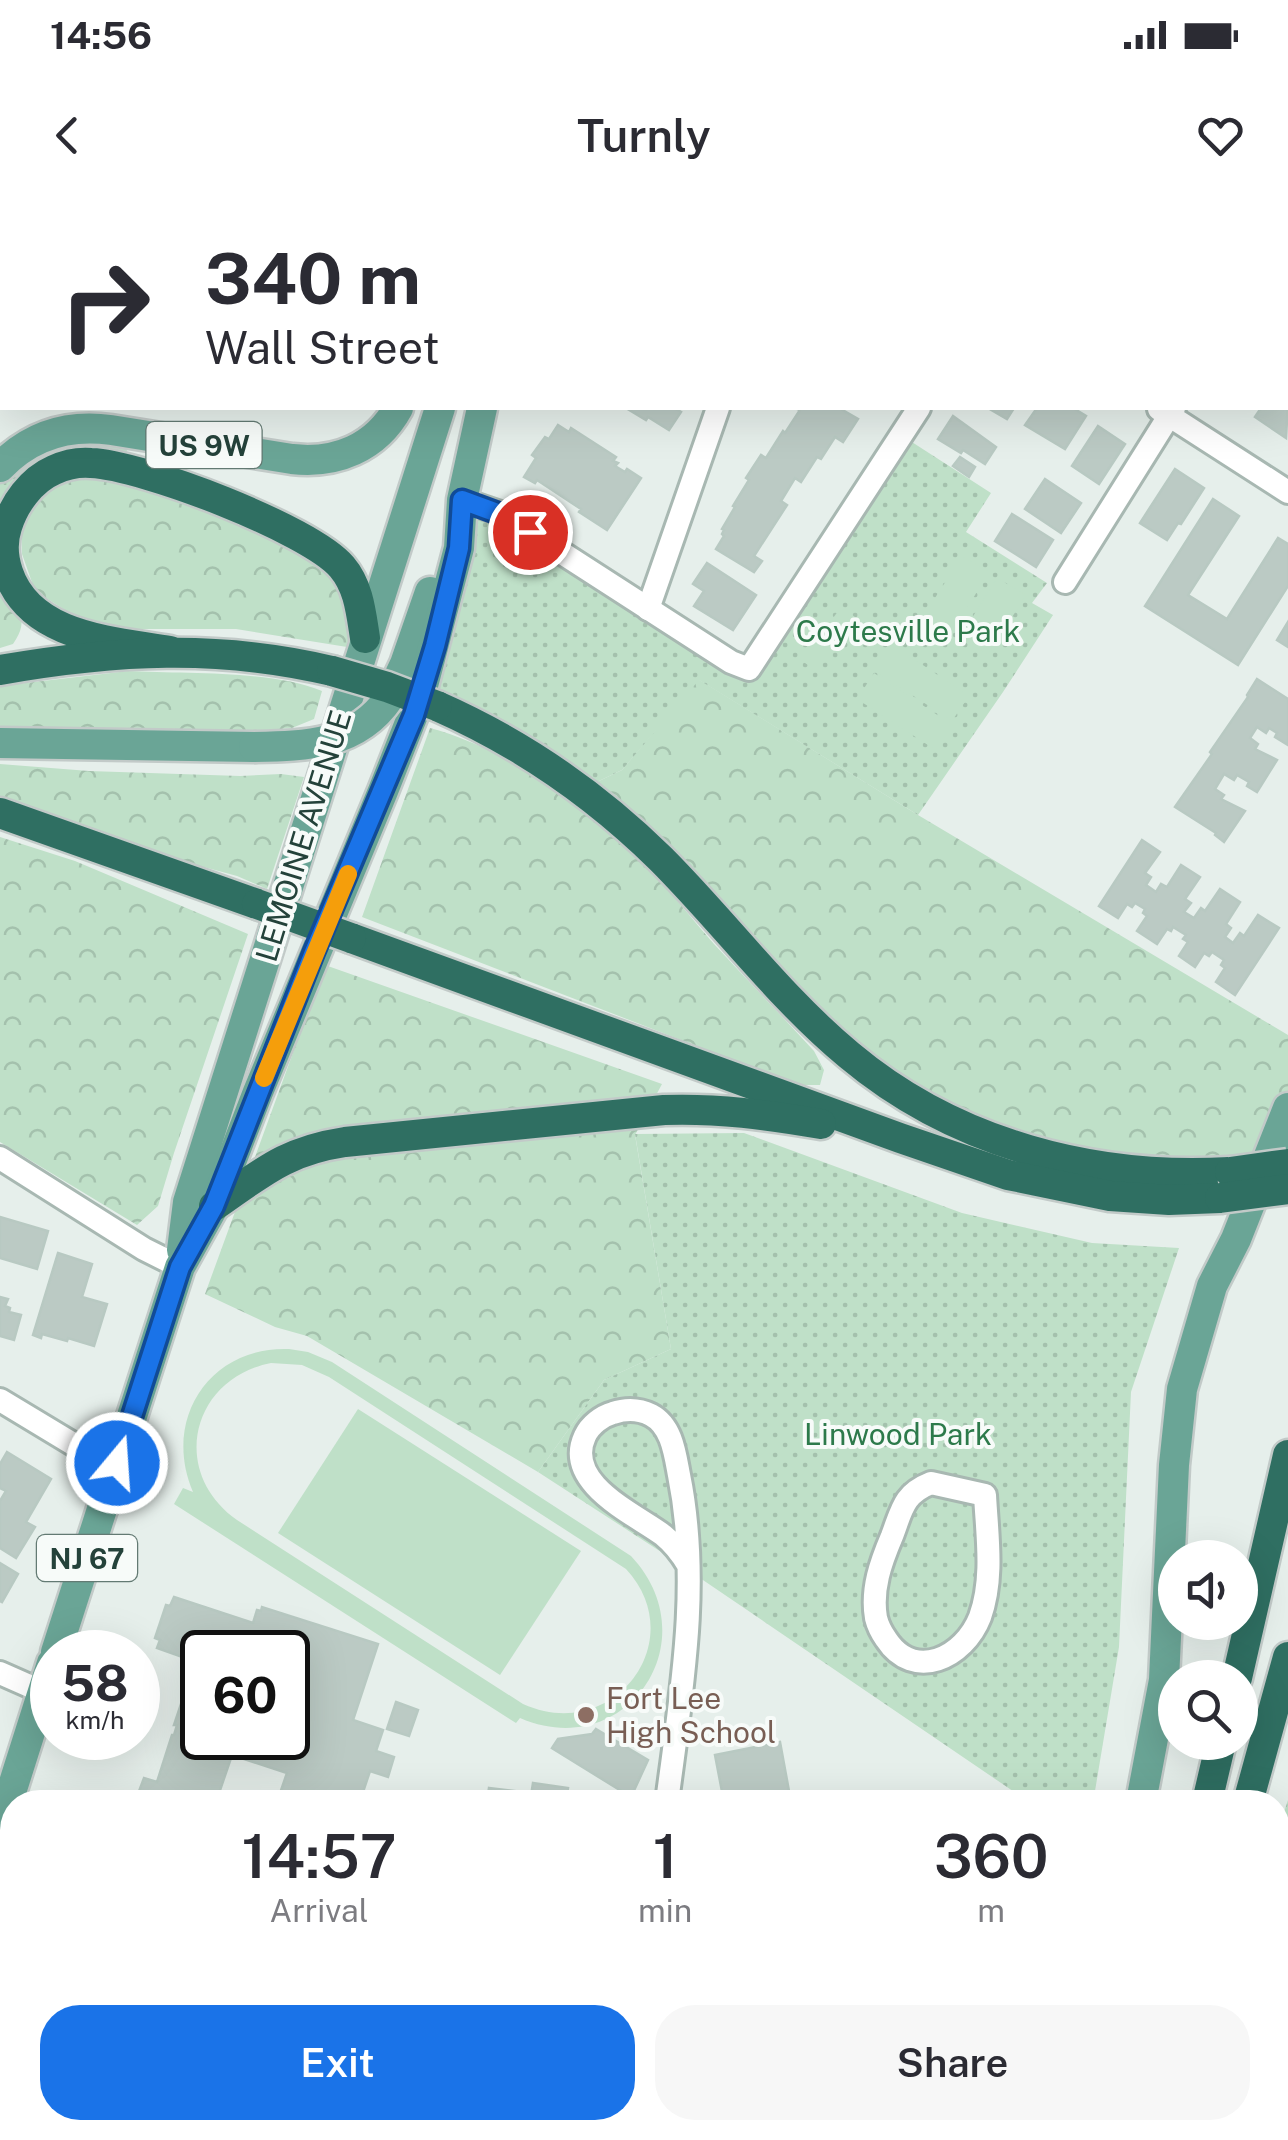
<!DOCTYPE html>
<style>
:root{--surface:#fff;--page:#f7f7f7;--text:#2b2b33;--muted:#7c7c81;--accent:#1a73e8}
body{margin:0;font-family:"Public Sans",sans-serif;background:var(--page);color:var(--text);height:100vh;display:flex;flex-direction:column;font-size:38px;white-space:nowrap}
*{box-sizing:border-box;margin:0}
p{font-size:32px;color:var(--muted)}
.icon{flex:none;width:55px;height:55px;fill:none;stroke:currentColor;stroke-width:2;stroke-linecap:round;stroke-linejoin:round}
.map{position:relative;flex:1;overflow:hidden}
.details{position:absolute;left:0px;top:1590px;width:1290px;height:350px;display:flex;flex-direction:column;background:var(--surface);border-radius:40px 40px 0 0;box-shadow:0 10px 40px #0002}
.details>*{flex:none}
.hud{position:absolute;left:0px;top:0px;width:1290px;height:210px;box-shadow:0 10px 40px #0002;background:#fff;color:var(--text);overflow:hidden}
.controls{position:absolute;left:1158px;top:1340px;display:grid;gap:20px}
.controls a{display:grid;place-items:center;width:100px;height:100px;border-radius:50%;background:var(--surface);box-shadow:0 10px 40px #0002;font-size:50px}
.speed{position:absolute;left:30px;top:1430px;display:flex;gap:20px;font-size:50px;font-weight:700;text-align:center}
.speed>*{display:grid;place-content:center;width:130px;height:130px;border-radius:50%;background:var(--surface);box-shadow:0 10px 40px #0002;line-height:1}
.speed small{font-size:25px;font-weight:400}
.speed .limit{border:5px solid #111;border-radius:15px;background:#fff;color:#111}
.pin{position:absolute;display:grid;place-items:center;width:85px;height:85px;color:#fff;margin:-42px;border:5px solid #fff;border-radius:50%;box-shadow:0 2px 10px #0007}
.me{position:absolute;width:110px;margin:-55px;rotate:18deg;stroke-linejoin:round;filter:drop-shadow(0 0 8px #0008)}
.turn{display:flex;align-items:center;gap:35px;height:210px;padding:0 40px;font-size:45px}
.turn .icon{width:130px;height:130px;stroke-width:2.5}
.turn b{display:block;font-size:70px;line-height:85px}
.eta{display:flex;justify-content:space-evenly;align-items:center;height:170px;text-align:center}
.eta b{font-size:60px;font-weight:600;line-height:70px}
.button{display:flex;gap:20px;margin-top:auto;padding:20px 40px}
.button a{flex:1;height:115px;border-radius:40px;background:var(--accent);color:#fff;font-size:40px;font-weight:600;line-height:115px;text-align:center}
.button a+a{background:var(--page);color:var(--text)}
.status{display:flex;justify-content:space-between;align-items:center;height:70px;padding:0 50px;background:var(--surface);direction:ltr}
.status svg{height:28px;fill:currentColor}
header{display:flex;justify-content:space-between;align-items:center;height:130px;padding:0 40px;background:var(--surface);font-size:45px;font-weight:600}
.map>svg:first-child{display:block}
.forest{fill:url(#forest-crowns)}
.park{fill:url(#park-dots)}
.pitch{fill:#bfe0c8;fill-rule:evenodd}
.building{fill:#bbcac4;stroke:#b8c9c2;stroke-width:2.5}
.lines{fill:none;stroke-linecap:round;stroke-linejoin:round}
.street-casing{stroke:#a8b8b2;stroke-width:28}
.primary-casing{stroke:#c2cac8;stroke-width:35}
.highway-casing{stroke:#c2cac8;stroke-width:35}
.street{stroke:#fff;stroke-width:22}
.primary{stroke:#6aa596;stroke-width:30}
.highway{stroke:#2f6f62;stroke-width:30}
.primary-bridge-casing{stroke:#c2cac8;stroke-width:35;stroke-linecap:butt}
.highway-bridge-casing{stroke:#c2cac8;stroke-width:35;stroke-linecap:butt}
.primary-bridge{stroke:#6aa596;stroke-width:30}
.highway-bridge{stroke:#2f6f62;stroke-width:30}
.route-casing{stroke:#114b97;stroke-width:25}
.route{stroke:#1a73e8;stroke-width:18}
.slow{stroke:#f59e0b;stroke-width:18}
.education-dot{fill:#8d6e63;stroke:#f7fbf9;stroke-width:4}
.labels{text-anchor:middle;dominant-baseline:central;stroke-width:8;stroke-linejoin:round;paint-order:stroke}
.shield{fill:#f7fbf9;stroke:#637a73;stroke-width:2.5}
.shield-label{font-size:28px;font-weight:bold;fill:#24423a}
.park-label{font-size:30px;fill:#2d7a4b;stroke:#f7fbf9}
.street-label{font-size:30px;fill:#24423a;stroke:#f7fbf9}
.education-label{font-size:30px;fill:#785e54;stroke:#f7fbf9;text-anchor:start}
</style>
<div class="status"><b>14:56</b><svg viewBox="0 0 49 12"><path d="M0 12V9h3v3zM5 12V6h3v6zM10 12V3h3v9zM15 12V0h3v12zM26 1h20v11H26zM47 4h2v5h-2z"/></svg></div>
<header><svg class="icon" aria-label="back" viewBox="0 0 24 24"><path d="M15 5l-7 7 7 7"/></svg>Turnly<svg class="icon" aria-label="heart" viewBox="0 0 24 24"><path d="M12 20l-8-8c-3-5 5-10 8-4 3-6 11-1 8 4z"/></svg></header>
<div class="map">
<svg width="1288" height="1940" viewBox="0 0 1288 1940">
<defs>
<pattern id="forest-crowns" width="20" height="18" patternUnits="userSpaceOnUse" patternTransform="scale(2.5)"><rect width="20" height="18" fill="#bfe0c8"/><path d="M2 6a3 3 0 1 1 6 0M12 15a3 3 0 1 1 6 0" fill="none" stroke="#a4c1ad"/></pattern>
<pattern id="park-dots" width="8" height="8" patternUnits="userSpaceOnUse" patternTransform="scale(2.5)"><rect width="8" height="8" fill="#bfe0c8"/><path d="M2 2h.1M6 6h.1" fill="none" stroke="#a4c1ad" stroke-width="1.8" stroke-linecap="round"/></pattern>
</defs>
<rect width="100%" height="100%" fill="#e6efeb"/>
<!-- forest -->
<g class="forest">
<polygon points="61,238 134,242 125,253 105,252 0,320 0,281"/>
<polygon points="90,276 139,286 233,323 290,347 336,376 351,423 347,447 236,429 133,429 98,425 65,410 35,391 22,354 21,325 34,302 52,284"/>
<path d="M0 383C16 406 32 418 13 444L0 448Z"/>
<path d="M128 471C184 474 271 470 322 491L314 519 292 528 248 532 0 530V486Z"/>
<polygon points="698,479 918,615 1288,835 1288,908 1274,938 1230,972 1161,973 924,906 580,590 622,570"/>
<path d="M430 528C507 548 594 612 648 668 671 692 692 719 714 744 747 780 781 815 814 851L824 870 820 885H798L362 717Z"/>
<polygon points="0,564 89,571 240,576 281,574 304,577 267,689 237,676 178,660 0,596"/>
<polygon points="0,637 75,661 248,734 174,953 158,1006 137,1025 0,942"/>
<polygon points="325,765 662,884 635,935 671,1149 604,1180 538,1272 307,1136 275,1127 205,1094"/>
</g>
<!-- park -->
<g class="park">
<polygon points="901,235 991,293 966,332 1047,383 1032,403 1053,415 1003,492 918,615 699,480 622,570 580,590 438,506 435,446 462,300 749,469"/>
<polygon points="744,933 962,1013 1092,1043 1179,1048 1131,1192 1119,1447 1095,1591 1090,1602 1029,1602 672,1359 538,1272 604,1180 671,1149 635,934"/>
<polygon points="1288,1600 1288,1940 1249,1940 1251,1928 1278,1928 1278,1631"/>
</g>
<!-- pitch -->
<g class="pitch">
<polygon points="2,0 158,0 156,2 2,2 2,28 0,26"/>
<polygon points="962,356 989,372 952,433 924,415"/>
<polygon points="997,378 1026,395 988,455 960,437"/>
<polygon points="841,407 855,417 817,471 802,461"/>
<polygon points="893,445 969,496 952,521 875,471"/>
<polygon points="874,473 951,524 934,549 857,499"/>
<path d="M289 1149 308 1152 332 1162 631 1356C710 1440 627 1564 520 1518L516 1523 174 1304 183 1288 193 1292C162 1220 209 1146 289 1149ZM271 1163 302 1165 329 1177 626 1369C692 1440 614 1545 523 1504L237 1320C169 1272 191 1179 271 1163Z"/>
<polygon points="358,1209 581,1351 500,1475 278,1333"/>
</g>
<!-- building -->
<g class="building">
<polygon points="192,0 244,0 242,2 190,2"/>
<polygon points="272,0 318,0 317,2 271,2"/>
<polygon points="1108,0 1149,0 1147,2 1107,2"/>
<polygon points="1288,202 1286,238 1255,217 1261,208 1288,208"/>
<polygon points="626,208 674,208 681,212 669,230 648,217 646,220"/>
<polygon points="795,208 839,208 858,219 843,242 835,237 821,259 817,257 801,282 795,278 781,301 787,305 754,356 762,361 754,372 716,349 724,336 722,334 724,330 722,329 735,307 733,306 749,280 746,278 761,255 766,258 783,231 785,233 800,210"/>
<polygon points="988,208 1014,208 1007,219"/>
<polygon points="1037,208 1073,208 1086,216 1065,249 1025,225"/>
<polygon points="953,216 996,247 985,264 963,250 961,253 938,239"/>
<polygon points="558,225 569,232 571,228 616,257 613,261 618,263 615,266 625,272 627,269 641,278 607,330 579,312 581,309 537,280 535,283 524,277 536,258 532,255 545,237 549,239"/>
<polygon points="1098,226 1125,244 1099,284 1072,266"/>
<polygon points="960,257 975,267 969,277 953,266"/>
<polygon points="1175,269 1204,288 1181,324 1178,323 1167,340 1140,323"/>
<polygon points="1045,279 1081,303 1061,333 1025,309"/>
<polygon points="1213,299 1239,316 1188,395 1227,419 1278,338 1288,344 1288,386 1238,465 1145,406"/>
<polygon points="1012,314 1053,340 1036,367 995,341"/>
<polygon points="707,363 756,395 733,430 694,406 704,391 693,384"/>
<polygon points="1288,422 1288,447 1277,440"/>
<polygon points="1257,479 1288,499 1288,545 1275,537 1277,533 1269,528 1266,533 1257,527 1250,538 1258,544 1255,549 1277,560 1257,592 1247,586 1249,582 1237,575 1234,580 1224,574 1215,589 1224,595 1221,599 1245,611 1224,642 1215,635 1216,633 1175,607 1212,554 1210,552 1248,497 1247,495"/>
<polygon points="1142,640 1160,652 1145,673 1151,677 1146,685 1156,692 1161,684 1167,687 1181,665 1200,677 1185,699 1191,703 1184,712 1194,718 1201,708 1205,711 1220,689 1240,702 1226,724 1231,728 1225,737 1233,743 1240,733 1244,736 1258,715 1279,728 1235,795 1216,782 1225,768 1221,765 1224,760 1212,752 1209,756 1204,753 1195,767 1179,756 1188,742 1183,739 1186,735 1173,727 1171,731 1167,729 1157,744 1137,731 1147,716 1143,713 1145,709 1135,703 1132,707 1127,704 1118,718 1099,706"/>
<polygon points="0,1017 48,1031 37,1069 0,1058"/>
<polygon points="58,1053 92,1064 82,1097 107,1104 94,1146 68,1138 67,1141 42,1134 41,1138 33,1135"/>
<polygon points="0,1097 8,1099 5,1106 10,1108 9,1112 21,1115 14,1140 0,1136"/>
<polygon points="7,1252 51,1279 26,1322 35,1327 16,1358 0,1348 0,1301 6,1291 0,1288 0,1264"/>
<polygon points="0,1363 18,1374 2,1402 0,1401"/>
<polygon points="174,1397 253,1423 257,1410 261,1411 262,1407 378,1444 353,1520 383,1530 376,1551 394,1557 388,1577 370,1571 362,1595 383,1602 277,1602 287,1573 232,1555 216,1602 135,1602 144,1578 157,1582 172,1535 174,1535 177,1525 174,1525 186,1489 200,1493 202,1485 202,1538 288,1538 288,1533 299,1537 309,1506 288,1499 288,1452 202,1452 202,1464 157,1448 160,1440 155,1438 166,1405 170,1406"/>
<polygon points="396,1502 418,1510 409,1536 387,1529"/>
<polygon points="596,1529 648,1560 631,1597 552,1548 558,1539 592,1534"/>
<polygon points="780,1542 791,1602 724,1602 715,1555"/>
<polygon points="533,1583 568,1588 566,1602 530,1602"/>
<polygon points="489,1588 515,1591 515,1602 487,1602"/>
<polygon points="415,1928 450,1928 449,1940 413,1940"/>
<polygon points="479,1928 549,1928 572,1940 494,1940 477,1931"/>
<polygon points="839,1928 964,1928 959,1940 834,1940"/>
</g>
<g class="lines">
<!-- street casing -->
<g class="street-casing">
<g id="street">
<polyline points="838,0 841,2"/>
<polyline points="791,2 792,0"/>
<polyline points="1055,2 1056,0"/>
<polyline points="1159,209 1288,292"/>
<polyline points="462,300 500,313 731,462 749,469 919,208"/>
<polyline points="1065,382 1174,208"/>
<polyline points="648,409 718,208"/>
<polyline points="0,958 144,1049 180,1067"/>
<polyline points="0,1200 78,1247 117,1263"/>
<path d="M931 1283 985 1295C987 1335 994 1378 980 1417 964 1458 914 1482 886 1439 881 1432 878 1426 876 1418 871 1389 881 1362 892 1336 902 1310 903 1294 931 1283Z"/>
<polyline points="0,1473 43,1492"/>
<path d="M667 1602C681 1494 701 1384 679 1275 675 1254 672 1226 651 1215 639 1209 625 1209 613 1213 602 1216 590 1225 585 1236 563 1283 635 1314 663 1335 674 1344 681 1353 688 1365"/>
<polyline points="620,1940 622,1928"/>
</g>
</g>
<!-- primary casing -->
<g class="primary-casing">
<g id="primary">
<polyline points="504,2 507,0"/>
<polyline points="529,2 529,0"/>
<path d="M0 267C31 235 68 224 111 230L292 259C336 264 376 248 398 208"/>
<polyline points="389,498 405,464 430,392"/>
<polyline points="0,543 254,547"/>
<polyline points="182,1050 188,1002 440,208"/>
<polyline points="56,1452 180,1067 214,1006 258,892 383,591 420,497 459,348 462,300 482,208"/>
<polyline points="1141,1602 1164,1480 1174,1265 1182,1189 1212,1086 1236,1039 1288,908"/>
<polyline points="0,1627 52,1463"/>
<polyline points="1019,1940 1024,1928"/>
</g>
</g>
<!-- highway casing -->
<g class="highway-casing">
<g id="highway">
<path d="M170 451C113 441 30 438 8 372 3 357 2 342 7 327 14 304 31 280 54 270 65 265 79 262 91 263 142 265 310 329 342 367 359 387 361 413 365 438"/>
<path d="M0 470C114 450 219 444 332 471"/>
<path d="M437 506C521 543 596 595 661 659 725 723 779 797 849 855 955 944 1094 980 1230 972"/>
<polyline points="0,613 257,704"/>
<polyline points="351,738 900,938 1008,975 1110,996 1169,1000 1220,998"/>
<path d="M214 1006C262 973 285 951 345 942L664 910C717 908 769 915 821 924"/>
<polyline points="1237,1478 1288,1255"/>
<polyline points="1207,1602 1221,1542"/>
<polyline points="1248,1602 1288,1457"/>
<polyline points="1122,1940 1125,1928"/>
<polyline points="1164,1940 1168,1928"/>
</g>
</g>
<!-- street -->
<use href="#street" class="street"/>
<!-- primary -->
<use href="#primary" class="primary"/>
<!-- highway -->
<use href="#highway" class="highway"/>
<!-- primary-bridge casing -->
<g class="primary-bridge-casing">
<path id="primary-bridge" d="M254 547C307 546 357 545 389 498"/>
</g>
<!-- highway-bridge casing -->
<g class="highway-bridge-casing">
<g id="highway-bridge">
<polyline points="332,471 387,487 437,506"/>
<polyline points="257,704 351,738"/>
<polyline points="1230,972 1288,964"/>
<polyline points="1220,998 1288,989"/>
</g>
</g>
<!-- primary-bridge -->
<use href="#primary-bridge" class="primary-bridge"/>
<!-- highway-bridge -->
<use href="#highway-bridge" class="highway-bridge"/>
</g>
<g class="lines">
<!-- route casing -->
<g class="route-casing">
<polyline id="route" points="117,1263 180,1067 214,1006 314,752 414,515 435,446 459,348 462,300 500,314 530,332"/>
</g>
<!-- route -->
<use href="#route" class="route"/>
<!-- slow -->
<polyline class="slow" points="264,878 348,674"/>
</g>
<!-- markers -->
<circle class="education-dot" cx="586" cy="1515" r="10"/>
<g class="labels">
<!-- shield labels -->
<g class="shield">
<rect x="146.5" y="222" width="115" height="46" rx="8"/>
<rect x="37" y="1335" width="100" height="46" rx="8"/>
</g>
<g class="shield-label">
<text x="204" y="245">US 9W</text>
<text x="87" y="1358">NJ 67</text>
</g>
<!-- park labels -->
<g class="park-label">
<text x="908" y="431">Coytesville Park</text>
<text x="898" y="1234">Linwood Park</text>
</g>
<!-- street labels -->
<g class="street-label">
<text transform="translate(303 636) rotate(-73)">LEMOINE AVENUE</text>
</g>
<!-- education labels -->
<g class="education-label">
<text x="606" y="1498">Fort Lee<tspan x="606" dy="34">High School</tspan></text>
</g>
</g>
</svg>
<div class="controls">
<a><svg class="icon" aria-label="sound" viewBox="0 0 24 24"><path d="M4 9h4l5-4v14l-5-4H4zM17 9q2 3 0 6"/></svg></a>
<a><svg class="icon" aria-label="search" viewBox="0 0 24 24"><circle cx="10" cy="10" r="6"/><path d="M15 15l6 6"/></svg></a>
</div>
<div class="speed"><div>58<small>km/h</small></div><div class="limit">60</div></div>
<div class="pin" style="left:530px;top:332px;background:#d93025"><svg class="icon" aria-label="arrive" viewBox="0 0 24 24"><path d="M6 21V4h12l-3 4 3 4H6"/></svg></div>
<svg class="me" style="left:117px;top:1263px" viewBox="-20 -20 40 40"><circle r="17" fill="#1a73e8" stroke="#fff" stroke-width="3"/><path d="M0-11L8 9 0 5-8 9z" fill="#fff"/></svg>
<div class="hud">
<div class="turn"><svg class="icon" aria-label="right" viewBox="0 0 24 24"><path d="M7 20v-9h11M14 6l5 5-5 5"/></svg><div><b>340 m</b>Wall Street</div></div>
</div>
<section class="details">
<div class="eta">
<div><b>14:57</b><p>Arrival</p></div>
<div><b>1</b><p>min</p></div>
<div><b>360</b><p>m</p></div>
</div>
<div class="button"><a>Exit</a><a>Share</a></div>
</section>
</div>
